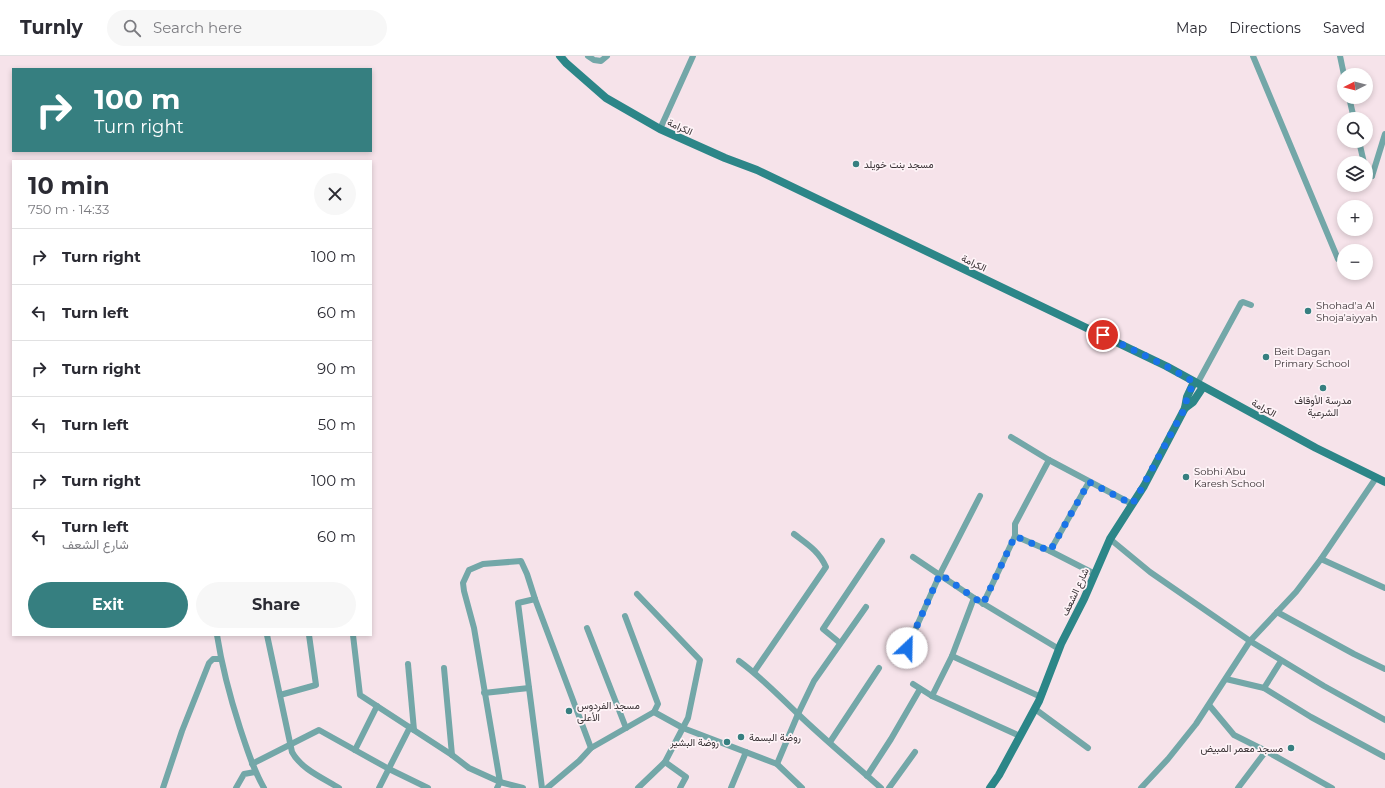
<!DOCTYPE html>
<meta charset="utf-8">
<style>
:root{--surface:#fff;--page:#f7f7f7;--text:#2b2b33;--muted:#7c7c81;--line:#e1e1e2;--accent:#367f80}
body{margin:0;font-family:Montserrat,Vazirmatn,sans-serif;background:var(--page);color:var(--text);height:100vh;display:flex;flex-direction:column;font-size:15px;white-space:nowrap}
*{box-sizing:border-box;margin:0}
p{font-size:13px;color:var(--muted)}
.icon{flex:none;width:22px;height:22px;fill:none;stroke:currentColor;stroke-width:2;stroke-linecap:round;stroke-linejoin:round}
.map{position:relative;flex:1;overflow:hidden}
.drawer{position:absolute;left:12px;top:104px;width:360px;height:476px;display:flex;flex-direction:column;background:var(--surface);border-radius:0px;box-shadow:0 2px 6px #0003}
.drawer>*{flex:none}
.top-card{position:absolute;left:12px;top:12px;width:360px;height:84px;border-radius:0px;box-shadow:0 2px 6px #0003;background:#367f80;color:#fff;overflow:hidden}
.needle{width:26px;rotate:264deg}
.fabs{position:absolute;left:1337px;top:12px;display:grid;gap:8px}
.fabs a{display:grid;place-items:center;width:36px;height:36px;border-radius:50%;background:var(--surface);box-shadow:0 2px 6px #0003;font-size:20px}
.pin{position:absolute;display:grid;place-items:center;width:34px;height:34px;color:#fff;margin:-17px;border:2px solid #fff;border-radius:50%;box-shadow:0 1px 4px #0007}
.me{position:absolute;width:44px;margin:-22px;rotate:24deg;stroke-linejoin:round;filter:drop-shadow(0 0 3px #0008)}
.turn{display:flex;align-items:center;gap:14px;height:84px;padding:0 16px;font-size:18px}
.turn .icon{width:52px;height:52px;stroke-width:2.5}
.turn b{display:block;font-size:28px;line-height:34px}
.round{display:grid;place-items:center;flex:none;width:42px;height:42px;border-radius:21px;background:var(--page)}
.head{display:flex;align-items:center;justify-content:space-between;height:68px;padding:0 16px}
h1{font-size:24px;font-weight:700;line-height:30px}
.cta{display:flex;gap:8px;margin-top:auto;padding:8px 16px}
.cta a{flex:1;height:46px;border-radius:24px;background:var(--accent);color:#fff;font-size:16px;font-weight:700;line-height:46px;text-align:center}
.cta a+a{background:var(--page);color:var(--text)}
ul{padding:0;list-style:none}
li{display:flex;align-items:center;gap:12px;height:56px;padding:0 16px;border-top:1px solid var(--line)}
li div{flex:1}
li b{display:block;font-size:15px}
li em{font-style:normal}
header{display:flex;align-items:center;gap:24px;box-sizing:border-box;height:56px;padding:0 20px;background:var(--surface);border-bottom:1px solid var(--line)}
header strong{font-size:19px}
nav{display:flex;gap:22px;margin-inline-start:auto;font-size:14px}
.search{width:280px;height:36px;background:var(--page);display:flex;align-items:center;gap:10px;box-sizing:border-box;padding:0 14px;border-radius:22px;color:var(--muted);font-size:15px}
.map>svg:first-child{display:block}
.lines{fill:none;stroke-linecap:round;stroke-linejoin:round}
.street{stroke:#73a7a8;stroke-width:6}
.secondary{stroke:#2c8688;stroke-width:8}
.route{stroke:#1a73e8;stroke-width:7;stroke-dasharray:0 12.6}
.poi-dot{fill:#367f80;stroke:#fef3f7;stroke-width:1.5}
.labels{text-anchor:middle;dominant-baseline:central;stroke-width:3.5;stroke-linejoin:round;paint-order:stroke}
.street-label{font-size:10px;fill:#383134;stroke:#fef3f7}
.poi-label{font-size:10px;fill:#383134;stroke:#fef3f7;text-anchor:start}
</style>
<header>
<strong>Turnly</strong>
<div class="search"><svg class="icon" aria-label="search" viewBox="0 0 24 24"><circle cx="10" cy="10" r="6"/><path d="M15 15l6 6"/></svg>Search here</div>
<nav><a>Map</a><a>Directions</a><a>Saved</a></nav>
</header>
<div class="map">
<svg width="1385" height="732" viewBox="0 0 1385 732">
<rect width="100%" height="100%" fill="#f6e3ea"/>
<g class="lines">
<!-- street -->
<g class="street">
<polyline points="588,0 594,4 601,5 607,0"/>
<polyline points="1253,0 1338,203"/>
<polyline points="1340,0 1344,19"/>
<polyline points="1349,41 1354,63"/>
<polyline points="660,73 693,0"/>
<polyline points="1359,85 1364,107"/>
<polyline points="1366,111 1372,120"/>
<polyline points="1372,120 1385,78"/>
<polyline points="1197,328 1241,247 1243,246 1251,249"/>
<polyline points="1049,404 1132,448"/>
<polyline points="1015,480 1050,495 1095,518"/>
<polyline points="1110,483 1150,516 1250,585 1324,630 1385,664"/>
<polyline points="1050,495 1089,426"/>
<polyline points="913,501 974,542 1059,593"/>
<polyline points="1321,503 1385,532"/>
<polyline points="637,538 700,604 688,662 665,706 638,732"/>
<polyline points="983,548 1015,480 1015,468 1049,404 1011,381"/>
<polyline points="1277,556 1354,598 1385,613"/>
<polyline points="587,572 626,672"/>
<path d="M217 579C222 611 230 641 240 672 247 693 253 713 264 732"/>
<path d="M267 579 292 696C301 713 323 722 339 732"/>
<polyline points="353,579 360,639 452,699 469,712 500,726 523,732"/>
<polyline points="840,587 823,573 882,485"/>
<polyline points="907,592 940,518 980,440"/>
<polyline points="952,600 1041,641"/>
<path d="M739 605C761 621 779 640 798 658 825 684 853 707 881 732"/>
<polyline points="408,608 414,674"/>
<polyline points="444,612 452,699"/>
<path d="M754 616 826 511C819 495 807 488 794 478"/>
<polyline points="1226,623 1264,632 1311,661 1385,701"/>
<polyline points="913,628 932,640 1020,680"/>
<polyline points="1264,632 1281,605"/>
<polyline points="484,637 529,632"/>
<polyline points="280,639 316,629 309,579"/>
<polyline points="932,640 952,600 974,542"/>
<polyline points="1209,649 1234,679 1266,695 1332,732"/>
<polyline points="1035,653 1088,692"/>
<polyline points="654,656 683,672 777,708 802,732"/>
<polyline points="830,686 879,612"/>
<polyline points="355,694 377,650"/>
<polyline points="665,706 686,721 680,732"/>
<polyline points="252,708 319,674 389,713 428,732"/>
<polyline points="777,708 798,658 814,625 866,551"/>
<polyline points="867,720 891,683 920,633"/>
<polyline points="163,732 182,675 209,607 213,603 220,603"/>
<polyline points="236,732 244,718 255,716"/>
<polyline points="379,732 410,671"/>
<polyline points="497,732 500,726 474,572 464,535 463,527 469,514 483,508 521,505 527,518 535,543"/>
<polyline points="542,732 518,547 535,543 591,692"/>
<polyline points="547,732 579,705 591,692 654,656 658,648 625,560"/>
<polyline points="731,732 746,696"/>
<polyline points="889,732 915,696"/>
<polyline points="1141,732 1168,703 1196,668 1250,585 1296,536 1321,503 1376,422"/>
<polyline points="1238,732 1266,695"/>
</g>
<!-- secondary -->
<g class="secondary">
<polyline points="560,0 566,7 606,42 660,73 725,102 757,114 1166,310 1316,392 1385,426"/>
<polyline points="1194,326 1187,341 1185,352 1193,346 1203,331"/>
<polyline points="990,732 999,719 1039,645 1061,588 1084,543 1110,483 1144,430 1185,352"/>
</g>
</g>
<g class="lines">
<!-- route -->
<polyline class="route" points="907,592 940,518 983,548 1015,480 1050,495 1089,426 1132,448 1138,439 1185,352 1187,341 1194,326 1166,310 1103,279"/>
</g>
<!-- markers -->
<g class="poi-dot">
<circle cx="856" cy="108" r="4"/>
<circle cx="1308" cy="255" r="4"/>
<circle cx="1266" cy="301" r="4"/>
<circle cx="1323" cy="332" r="4"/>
<circle cx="1186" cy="421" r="4"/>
<circle cx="569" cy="655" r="4"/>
<circle cx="741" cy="681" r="4"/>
<circle cx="727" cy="686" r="4"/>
<circle cx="1291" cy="692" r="4"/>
</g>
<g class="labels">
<!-- street labels -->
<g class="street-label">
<text transform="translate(680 71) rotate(24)">الكرامة</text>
<text transform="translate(974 207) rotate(25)">الكرامة</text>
<text transform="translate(1264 352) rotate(29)">الكرامة</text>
<text transform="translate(1075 536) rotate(-65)">شارع الشعف</text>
</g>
<!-- poi labels -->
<g class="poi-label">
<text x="864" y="108">مسجد بنت خويلد</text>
<text x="1316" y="249">Shohad'a Al<tspan x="1316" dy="12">Shoja'aiyyah</tspan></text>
<text x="1274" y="295">Beit Dagan<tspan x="1274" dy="12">Primary School</tspan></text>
<text x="1323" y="344" text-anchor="middle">مدرسة الأوقاف<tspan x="1323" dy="12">الشرعية</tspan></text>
<text x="1194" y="415">Sobhi Abu<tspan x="1194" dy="12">Karesh School</tspan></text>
<text x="577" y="649">مسجد الفردوس<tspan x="577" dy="12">الأعلى</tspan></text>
<text x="749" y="681">روضة البسمة</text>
<text x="719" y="686" text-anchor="end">روضة البشير</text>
<text x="1283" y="692" text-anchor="end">مسجد معمر المبيض</text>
</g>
</g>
</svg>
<div class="fabs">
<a><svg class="needle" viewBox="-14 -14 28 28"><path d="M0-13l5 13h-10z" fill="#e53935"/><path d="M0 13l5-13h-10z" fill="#7c7c81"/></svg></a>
<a><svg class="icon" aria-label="search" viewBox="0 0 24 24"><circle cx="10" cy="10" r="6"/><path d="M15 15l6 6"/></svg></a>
<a><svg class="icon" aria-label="layers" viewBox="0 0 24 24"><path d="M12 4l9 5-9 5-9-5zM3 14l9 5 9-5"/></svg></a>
<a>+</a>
<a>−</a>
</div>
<div class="pin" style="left:1103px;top:279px;background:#d93025"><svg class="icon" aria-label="arrive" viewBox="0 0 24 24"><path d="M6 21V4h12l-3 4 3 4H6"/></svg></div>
<svg class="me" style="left:907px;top:592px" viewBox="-20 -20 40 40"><circle r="19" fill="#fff"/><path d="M0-13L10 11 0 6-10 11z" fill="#1a73e8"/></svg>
<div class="top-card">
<div class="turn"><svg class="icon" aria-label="right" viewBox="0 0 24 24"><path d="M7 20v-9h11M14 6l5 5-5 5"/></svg><div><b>100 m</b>Turn right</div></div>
</div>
<section class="drawer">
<div class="head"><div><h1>10 min</h1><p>750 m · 14:33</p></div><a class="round"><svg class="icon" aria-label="close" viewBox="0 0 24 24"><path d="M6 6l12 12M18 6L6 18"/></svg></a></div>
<ul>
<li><svg class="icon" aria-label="right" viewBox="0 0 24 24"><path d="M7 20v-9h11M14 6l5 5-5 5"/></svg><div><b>Turn right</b></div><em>100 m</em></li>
<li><svg class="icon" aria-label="left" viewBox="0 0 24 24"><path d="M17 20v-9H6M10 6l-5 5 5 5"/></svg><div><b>Turn left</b></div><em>60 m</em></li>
<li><svg class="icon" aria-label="right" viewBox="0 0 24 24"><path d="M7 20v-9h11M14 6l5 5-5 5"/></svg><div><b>Turn right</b></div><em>90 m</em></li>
<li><svg class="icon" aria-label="left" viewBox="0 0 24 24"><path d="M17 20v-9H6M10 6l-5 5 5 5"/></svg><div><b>Turn left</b></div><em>50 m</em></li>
<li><svg class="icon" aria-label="right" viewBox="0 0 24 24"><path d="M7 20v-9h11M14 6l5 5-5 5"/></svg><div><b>Turn right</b></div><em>100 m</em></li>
<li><svg class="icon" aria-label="left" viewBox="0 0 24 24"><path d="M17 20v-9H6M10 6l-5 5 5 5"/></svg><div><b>Turn left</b><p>شارع الشعف</p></div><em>60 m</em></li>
</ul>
<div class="cta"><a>Exit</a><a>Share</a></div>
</section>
</div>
